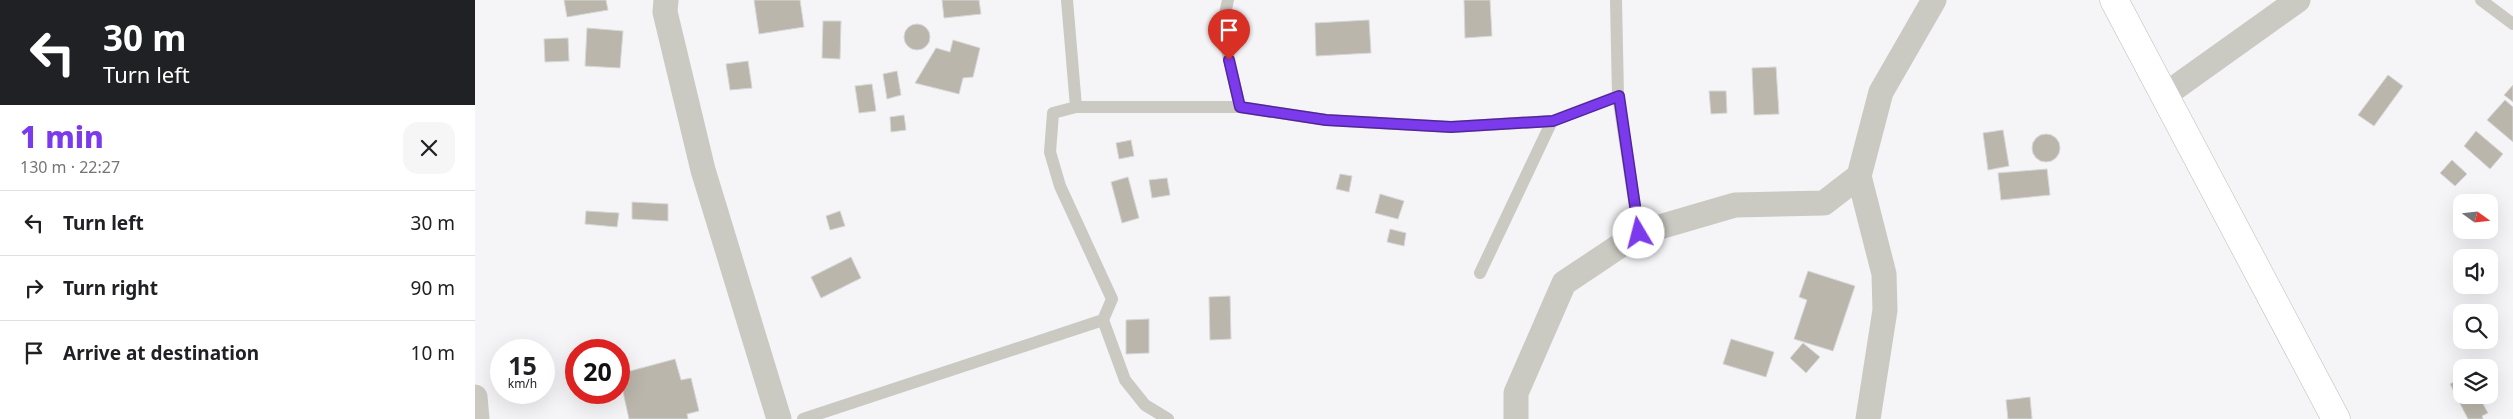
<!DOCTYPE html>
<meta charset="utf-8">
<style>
:root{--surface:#fff;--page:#f6f6f6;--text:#202124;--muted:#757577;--line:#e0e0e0;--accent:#7c3aed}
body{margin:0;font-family:"Noto Sans",sans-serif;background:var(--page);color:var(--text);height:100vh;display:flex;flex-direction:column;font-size:19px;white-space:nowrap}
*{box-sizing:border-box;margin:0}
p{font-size:16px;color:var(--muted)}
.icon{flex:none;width:28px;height:28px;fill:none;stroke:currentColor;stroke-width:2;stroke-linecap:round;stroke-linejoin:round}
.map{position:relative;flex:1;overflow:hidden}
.drawer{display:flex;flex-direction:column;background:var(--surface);width:475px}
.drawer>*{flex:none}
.banner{background:#202124;color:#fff;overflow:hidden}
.needle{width:32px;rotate:105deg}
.tools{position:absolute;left:1978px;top:194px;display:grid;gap:10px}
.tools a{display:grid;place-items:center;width:45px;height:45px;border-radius:10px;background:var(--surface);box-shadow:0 5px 20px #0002;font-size:25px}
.speed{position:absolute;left:15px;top:339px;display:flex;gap:10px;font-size:25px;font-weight:700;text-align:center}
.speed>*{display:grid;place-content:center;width:65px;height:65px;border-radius:50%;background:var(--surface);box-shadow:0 5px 20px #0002;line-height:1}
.speed small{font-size:12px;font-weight:400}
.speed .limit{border:8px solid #d22;background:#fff;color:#111}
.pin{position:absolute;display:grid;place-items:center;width:42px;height:42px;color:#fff;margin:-51px -21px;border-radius:50% 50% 50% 0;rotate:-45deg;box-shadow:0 0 5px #0007}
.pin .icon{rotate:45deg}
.me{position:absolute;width:55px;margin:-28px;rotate:352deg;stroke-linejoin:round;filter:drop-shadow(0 0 4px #0008)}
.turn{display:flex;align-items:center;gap:18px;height:105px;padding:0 20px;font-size:22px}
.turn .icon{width:65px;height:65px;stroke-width:2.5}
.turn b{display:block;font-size:35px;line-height:42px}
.round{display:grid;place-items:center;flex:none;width:52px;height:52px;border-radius:15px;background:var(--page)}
.summary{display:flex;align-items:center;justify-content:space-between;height:85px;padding:0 20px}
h1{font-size:30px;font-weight:800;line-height:38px;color:var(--accent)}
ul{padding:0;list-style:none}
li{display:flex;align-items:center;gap:15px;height:65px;padding:0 20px;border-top:1px solid var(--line)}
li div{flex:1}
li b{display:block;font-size:19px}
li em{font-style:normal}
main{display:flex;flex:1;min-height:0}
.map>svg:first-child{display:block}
.building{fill:#bab6ab;stroke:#d7d7d9}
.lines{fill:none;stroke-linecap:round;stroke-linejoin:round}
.primary-casing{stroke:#bdbbb3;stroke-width:29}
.lane{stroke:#cac9c2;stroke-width:12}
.street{stroke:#cac9c2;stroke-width:25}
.primary{stroke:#fff;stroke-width:28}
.route-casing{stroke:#51269a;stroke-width:12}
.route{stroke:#7c3aed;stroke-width:9}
</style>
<main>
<section class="drawer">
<div class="banner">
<div class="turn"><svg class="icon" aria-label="left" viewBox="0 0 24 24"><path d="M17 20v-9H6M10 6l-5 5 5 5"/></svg><div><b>30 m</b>Turn left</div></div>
</div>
<div class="summary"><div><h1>1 min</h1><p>130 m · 22:27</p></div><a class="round"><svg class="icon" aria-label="close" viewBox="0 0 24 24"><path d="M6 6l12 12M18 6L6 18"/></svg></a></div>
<ul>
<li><svg class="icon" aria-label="left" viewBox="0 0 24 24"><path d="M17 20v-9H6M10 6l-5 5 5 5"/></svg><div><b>Turn left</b></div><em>30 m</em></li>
<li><svg class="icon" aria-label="right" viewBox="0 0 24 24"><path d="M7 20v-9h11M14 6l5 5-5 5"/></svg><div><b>Turn right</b></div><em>90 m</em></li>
<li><svg class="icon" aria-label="arrive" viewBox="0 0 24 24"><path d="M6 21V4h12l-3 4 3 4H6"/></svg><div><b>Arrive at destination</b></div><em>10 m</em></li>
</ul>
</section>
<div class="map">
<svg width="2038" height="419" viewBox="0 0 2038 419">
<rect width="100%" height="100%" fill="#f5f4f7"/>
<!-- building -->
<g class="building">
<polygon points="89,0 131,0 133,10 92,17"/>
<polygon points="279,0 325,0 329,27 284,34"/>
<polygon points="467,0 504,0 506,14 469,18"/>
<polygon points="989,0 1015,0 1017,36 990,38"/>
<polygon points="894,20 896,53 841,56 840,23"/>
<polygon points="348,21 366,21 365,59 347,58"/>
<circle cx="442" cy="37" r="13"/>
<polygon points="112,28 148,31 145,68 110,66"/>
<polygon points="93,38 94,61 70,62 69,39"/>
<polygon points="478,40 505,48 498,77 488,78 484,94 440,83 461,48 475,52"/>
<polygon points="273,61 277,88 255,90 251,64"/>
<polygon points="1301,67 1304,114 1279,115 1277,68"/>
<polygon points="422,71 426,95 412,99 408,74"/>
<polygon points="1913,75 1928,86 1899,126 1883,115"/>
<polygon points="397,84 401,111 384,113 380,86"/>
<polygon points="2038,85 2038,102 2029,95"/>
<polygon points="1234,91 1251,91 1252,113 1236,114"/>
<polygon points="2030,100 2038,107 2038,142 2012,120"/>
<polygon points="429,115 431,130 416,132 415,117"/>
<polygon points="1528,130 1534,166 1513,170 1508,133"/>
<polygon points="2001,131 2028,154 2015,169 1989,146"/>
<circle cx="1571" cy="148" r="14"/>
<polygon points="656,140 659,156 644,159 641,143"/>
<polygon points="1977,160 1992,174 1980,186 1965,173"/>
<polygon points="1572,169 1575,195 1526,200 1523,173"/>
<polygon points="865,174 877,176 874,192 861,189"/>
<polygon points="653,177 664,218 647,223 636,182"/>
<polygon points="692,178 695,195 677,198 674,180"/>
<polygon points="905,194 929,201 923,219 900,213"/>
<polygon points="157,202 193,204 193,221 157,219"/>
<polygon points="111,211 144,213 142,227 110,224"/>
<polygon points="365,211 370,226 355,230 351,216"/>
<polygon points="915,229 931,233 929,246 912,242"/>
<polygon points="376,257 386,278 346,298 336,277"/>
<polygon points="1333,271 1380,286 1358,351 1319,339 1332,300 1324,297"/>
<polygon points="755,296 756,339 735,340 734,297"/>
<polygon points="674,319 674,353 651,354 651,320"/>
<polygon points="1256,339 1299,352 1291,377 1248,364"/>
<polygon points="1328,343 1345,357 1331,373 1315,358"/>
<polygon points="200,359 206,380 216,378 224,411 212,414 213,419 154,419 144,374"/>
<polygon points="1986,378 1986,395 2003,395 2013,413 2007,416 2008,419 1993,419 1975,384"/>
<polygon points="1555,397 1557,419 1533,419 1531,400"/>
</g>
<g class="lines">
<!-- primary casing -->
<g class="primary-casing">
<polyline id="primary" points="1639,0 1861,419"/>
</g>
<!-- lane -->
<g class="lane">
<polyline points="753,0 747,28 765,107 851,120 976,127 1077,121"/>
<polyline points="2006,0 2038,24"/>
<polyline points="1143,96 1164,233"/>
<polyline points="601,107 765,107"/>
<polyline points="1005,273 1077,121 1143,96 1141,0"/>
<polyline points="628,320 650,380 670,405 693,419"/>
<polyline points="328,419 628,320 637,299 585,186 575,152 578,113 601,107 592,0"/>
</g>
<!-- street -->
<g class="street">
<polyline points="191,0 190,12 228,170 304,419"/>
<polyline points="1690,95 1823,0"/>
<polyline points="1384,176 1409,274 1410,310 1393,419"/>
<polyline points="0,397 2,419"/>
<polyline points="1041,419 1041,393 1089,283 1164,233 1260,205 1349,203 1384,176 1406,92 1459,0"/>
</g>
<!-- primary -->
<use href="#primary" class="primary"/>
</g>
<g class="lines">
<!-- route casing -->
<g class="route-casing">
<polyline id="route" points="754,60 765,107 851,120 976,127 1078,121 1144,96 1164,233"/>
</g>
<!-- route -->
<use href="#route" class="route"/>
</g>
</svg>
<div class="tools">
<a><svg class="needle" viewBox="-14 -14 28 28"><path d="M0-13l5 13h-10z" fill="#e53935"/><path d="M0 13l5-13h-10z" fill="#757577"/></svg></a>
<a><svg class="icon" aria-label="sound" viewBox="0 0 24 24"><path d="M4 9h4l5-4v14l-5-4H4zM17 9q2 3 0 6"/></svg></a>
<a><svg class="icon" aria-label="search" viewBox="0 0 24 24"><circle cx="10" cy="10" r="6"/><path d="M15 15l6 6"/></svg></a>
<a><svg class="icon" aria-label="layers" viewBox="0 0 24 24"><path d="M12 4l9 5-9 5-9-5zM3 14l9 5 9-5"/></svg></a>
</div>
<div class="speed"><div>15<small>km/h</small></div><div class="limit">20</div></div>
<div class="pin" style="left:754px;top:60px;background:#d93025"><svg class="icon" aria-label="arrive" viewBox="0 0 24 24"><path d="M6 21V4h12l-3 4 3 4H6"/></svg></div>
<svg class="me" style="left:1164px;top:233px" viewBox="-20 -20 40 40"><circle r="19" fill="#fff"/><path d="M0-13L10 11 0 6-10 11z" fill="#7c3aed"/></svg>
</div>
</main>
